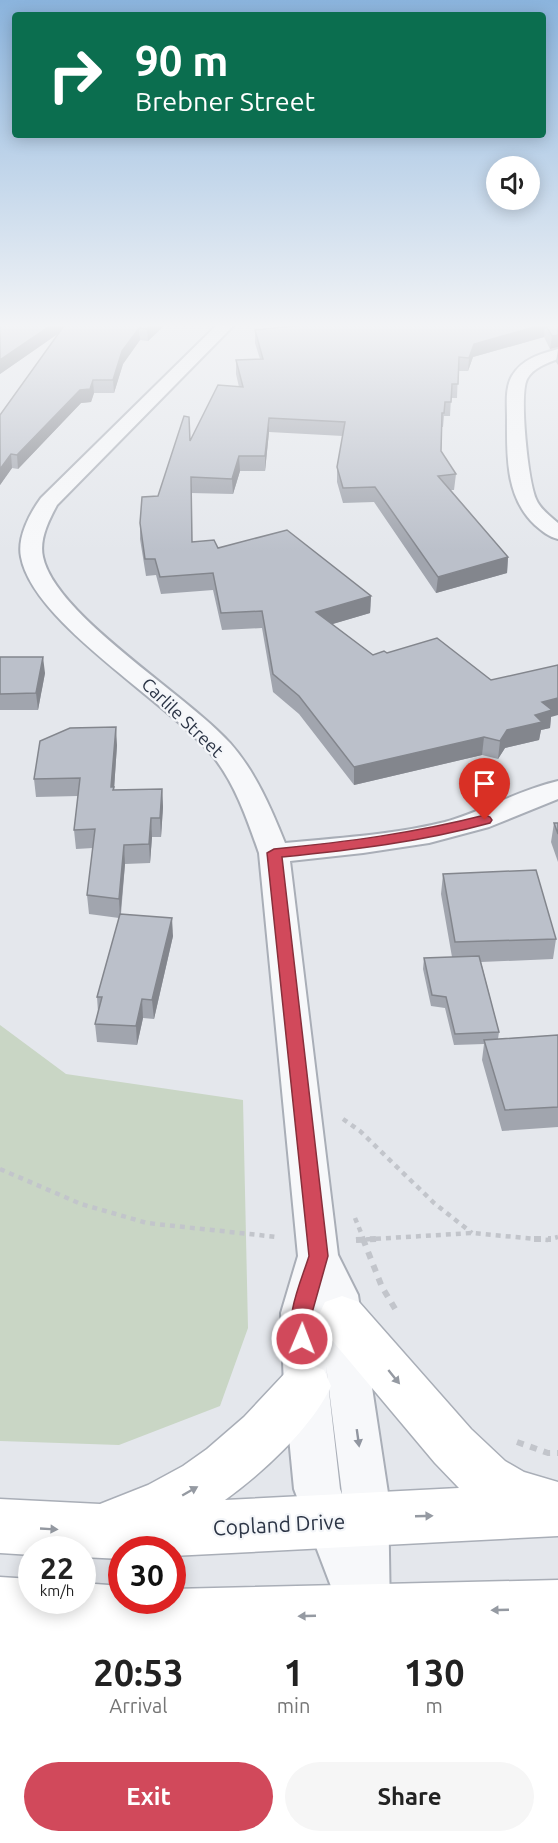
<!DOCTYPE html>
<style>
:root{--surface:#fff;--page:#f6f6f6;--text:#222;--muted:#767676;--accent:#d1495b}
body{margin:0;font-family:Ubuntu,sans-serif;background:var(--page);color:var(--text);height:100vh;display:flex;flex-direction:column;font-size:22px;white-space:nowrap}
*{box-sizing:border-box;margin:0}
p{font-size:20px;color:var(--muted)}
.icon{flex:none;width:33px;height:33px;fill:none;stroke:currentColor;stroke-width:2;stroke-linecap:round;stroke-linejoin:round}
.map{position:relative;height:1633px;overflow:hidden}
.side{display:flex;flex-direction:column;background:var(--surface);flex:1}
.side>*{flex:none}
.guide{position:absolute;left:12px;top:12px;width:534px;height:126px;border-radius:6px;box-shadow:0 3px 15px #0003;background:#0b6e4f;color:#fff;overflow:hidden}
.tools{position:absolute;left:486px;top:156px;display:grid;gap:12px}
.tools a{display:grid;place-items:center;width:54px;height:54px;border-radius:50%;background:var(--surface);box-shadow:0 3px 15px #0003;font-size:30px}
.speed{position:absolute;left:18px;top:1536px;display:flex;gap:12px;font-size:30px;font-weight:700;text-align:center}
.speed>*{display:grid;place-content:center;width:78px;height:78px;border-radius:50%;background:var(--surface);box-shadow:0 3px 15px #0003;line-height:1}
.speed small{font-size:15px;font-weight:400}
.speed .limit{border:9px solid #d22;background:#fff;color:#111}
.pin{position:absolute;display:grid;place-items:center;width:51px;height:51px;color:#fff;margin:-62px -26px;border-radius:50% 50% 50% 0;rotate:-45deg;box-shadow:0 0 6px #0007}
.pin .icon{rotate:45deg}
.me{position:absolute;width:66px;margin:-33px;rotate:1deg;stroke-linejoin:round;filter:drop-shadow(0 0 4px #0008)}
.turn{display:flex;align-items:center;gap:21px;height:126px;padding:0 24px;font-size:27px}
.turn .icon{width:78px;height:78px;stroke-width:2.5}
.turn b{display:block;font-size:42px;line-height:51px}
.eta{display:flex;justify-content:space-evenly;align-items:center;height:102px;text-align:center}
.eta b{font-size:36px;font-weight:700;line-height:42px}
.button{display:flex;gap:12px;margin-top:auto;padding:12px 24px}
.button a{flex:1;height:69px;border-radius:36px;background:var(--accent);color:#fff;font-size:24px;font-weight:700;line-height:69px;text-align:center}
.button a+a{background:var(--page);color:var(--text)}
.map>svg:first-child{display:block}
.green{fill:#c9d6c5}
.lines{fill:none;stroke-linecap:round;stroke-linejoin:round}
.street-casing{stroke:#a9aeb7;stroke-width:4}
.secondary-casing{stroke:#a9aeb7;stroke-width:3}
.path-far1{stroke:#c2c5cb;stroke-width:4.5;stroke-dasharray:5 5;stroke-linecap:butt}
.path{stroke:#c2c5cb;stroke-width:6;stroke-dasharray:7 7;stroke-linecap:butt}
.street{fill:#f7f8fa;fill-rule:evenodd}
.secondary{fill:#fff;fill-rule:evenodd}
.wall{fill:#a1a5ae}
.shaded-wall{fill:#83868d}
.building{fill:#bbc0ca;stroke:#83868d;stroke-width:1.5}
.oneway{fill:#959aa2}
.oneway2{fill:#9196a0}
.route{fill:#d1495b;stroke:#882f3b;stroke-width:1.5}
.labels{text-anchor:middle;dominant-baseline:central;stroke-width:4.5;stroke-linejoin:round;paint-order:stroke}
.street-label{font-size:18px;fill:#2b3445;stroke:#f4f6f9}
.near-street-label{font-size:21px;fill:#2b3445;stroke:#f4f6f9}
</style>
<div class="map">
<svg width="558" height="1633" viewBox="0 0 558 1633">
<rect width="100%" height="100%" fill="#e4e7ec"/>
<!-- green -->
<polygon class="green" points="0,1025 66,1074 243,1100 248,1328 220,1406 119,1445 0,1441"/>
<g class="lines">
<!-- street casing -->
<g class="street-casing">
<g id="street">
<path d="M219 323H236L57 505C49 520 39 539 43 557 55 615 187 695 230 743 255 771 271 808 285 843 338 838 393 835 445 822 484 811 519 790 558 781V799L489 827 429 843 363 853 290 861 338 1255 358 1295 388 1493 390 1614 382 1631 378 1633 348 1631 294 1489 284 1386 281 1313 298 1256 259 853C247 819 235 783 212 755 167 701 33 623 21 557 17 537 30 513 41 498ZM326 1365 342 1493V1494L340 1489Z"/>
<path d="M558 349V359C547 363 533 368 527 379 519 395 528 481 536 499 540 509 550 516 558 523V539C549 537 542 531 535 525 505 497 507 455 507 417 507 404 505 388 512 376 522 359 540 354 558 349Z"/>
</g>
</g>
<!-- secondary casing -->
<g class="secondary-casing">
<g id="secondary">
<path d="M342 1296 359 1302 471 1429 505 1461 524 1472 558 1482V1536L172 1556V1550H122V1559L82 1557V1550H32V1555L0 1553V1499L100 1504 148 1485 183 1466 207 1449 244 1417 288 1370 306 1363 324 1370 331 1386C312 1428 262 1473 225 1500L459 1488 435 1463 325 1332 318 1317 325 1302Z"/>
<polygon points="0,1577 32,1579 32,1600 82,1600 82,1583 122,1586 122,1600 172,1600 172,1589 558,1580 558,1633 0,1633"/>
</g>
</g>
<!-- path-far1 -->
<g class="path-far1">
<polyline points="343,1119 360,1131 434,1203 472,1233"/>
<polyline points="0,1169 81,1204 147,1223 277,1237"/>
<polyline points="355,1218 364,1240"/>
<polyline points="356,1240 472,1233 547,1240 558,1237"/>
</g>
<!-- path -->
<g class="path">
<polyline points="363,1239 382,1287 397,1312"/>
<polyline points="534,1239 551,1239"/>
<polyline points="356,1240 376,1239"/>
<polyline points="517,1442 548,1453 558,1453"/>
</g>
<!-- street -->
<use href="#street" class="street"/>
<!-- secondary -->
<use href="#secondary" class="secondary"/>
</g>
<!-- wall -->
<g class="wall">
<polygon points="0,323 167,323 148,341 140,340 123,364 114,393 94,393 91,402 81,403 18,469 12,468 0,485 0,415 59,333 0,374"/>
<polygon points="291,323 558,323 558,347 550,349 544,337 473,357 468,371 458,371 457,398 451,398 450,416 444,416 443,427 442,427 441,451 456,474 454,490 451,490 508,557 507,573 436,593 374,502 343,503 337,482 337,467 343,436 269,432 265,471 240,471 233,494 191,493 192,542 218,548 371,596 370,613 332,624 373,655 387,653 491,680 551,717 550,728 541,730 539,740 505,748 498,759 482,755 354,785 299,714 273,692 262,628 222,630 213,590 161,594 156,575 146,576 140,539 140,523 158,496 190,441 239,387 236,374 236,360 260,359 255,343 255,330 291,327"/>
<polygon points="558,349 558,365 556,362"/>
<polygon points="0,657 45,673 38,710 0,710"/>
<polygon points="117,745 114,790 162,789 163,807 161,837 152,837 150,863 125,864 121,914 173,936 154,1019 143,1018 137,1045 97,1042 95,1024 98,1012 97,997 119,918 89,914 87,895 93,848 76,849 74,830 78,796 36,797 34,779"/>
<polygon points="554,823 558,823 558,862 551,842"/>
<polygon points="443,874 556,939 553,959 481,962 499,1032 498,1039 558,1035 558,1127 502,1131 482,1060 484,1044 454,1045 445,1008 431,1006 423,969 424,958 452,957 441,894"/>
</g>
<!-- shaded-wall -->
<g class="shaded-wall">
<polygon points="54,323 71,323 72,324 0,374 0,360"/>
<polygon points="153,323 167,323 148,341 147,329"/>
<polygon points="545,324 544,337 473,357 468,371 469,358 474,344"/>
<polygon points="139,328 140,340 123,364 114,393 113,380 122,351"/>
<polygon points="558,335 558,347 550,349 552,336"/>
<polygon points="93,380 94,393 91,402 81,403 18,469 17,455 80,390"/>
<polygon points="269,418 269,432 265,471 265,456"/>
<polygon points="11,454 12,468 0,485 0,469"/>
<polygon points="239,456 240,471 233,494 232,479"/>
<polygon points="508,557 507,573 436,593 438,577"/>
<polygon points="371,596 370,613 316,629 316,612"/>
<polygon points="43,657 45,673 38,710 36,693"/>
<polygon points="558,698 558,715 551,717 550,728 541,730 539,740 505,748 498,759 500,741 507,730 535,715 542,702"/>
<polygon points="116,727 117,745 114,789 114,787 115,806 111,787"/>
<polygon points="484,737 482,755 354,785 354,767"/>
<polygon points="162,789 163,807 161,837 160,818"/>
<polygon points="151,818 152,837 150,863 149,844"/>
<polygon points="124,845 125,864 120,918 119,899"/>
<polygon points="172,918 173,936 154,1019 152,1000"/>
<polygon points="142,999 143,1018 137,1045 136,1026"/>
</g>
<!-- building -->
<g class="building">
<polygon points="0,323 54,323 0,360"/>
<polygon points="66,323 153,323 147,329 139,328 122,351 113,380 93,380 90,389 80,390 17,455 11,454 0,469 0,415"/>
<polygon points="293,323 558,323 558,335 552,336 545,324 474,344 469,358 459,357 458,384 452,384 451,402 445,402 444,413 442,413 441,451 456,474 438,476 508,557 438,577 375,487 343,488 337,467 345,422 269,418 265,456 239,456 232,479 191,477 192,542 214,540 218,548 287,530 371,596 316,612 373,655 384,651 387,653 437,638 491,680 558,665 558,698 542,702 552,710 535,715 542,722 507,730 500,741 484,737 354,767 299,696 273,674 262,611 221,613 213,573 160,577 155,559 145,559 140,523 142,497 158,496 184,416 189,417 190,441 218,385 243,387 236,360 263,359 255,330 295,326"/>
<polygon points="0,657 43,657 36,693 0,694"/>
<polygon points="116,727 111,787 114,787 113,790 162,789 160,818 151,818 149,844 124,845 119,899 87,895 95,829 74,830 80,778 34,779 40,741 70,728"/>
<polygon points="554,823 558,823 558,834"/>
<polygon points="536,870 556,939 455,942 443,874"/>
<polygon points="120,914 172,918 152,1000 142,999 136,1026 95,1024 102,997 97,997"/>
<polygon points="479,956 499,1032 455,1034 446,997 432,995 424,958"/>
<polygon points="558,1035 558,1107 505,1110 484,1040"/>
</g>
<!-- one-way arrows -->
<defs><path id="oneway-solid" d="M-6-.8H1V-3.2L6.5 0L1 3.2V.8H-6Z" transform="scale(1.5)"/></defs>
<g class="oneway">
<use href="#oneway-solid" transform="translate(394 1377) rotate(51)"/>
<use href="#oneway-solid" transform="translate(190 1491) rotate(-30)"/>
<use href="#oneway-solid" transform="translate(424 1516) rotate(-2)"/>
<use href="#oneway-solid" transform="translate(49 1529) rotate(3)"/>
<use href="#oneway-solid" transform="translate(500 1610) rotate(178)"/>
<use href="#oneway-solid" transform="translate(307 1616) rotate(178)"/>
</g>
<use class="oneway2" href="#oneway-solid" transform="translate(358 1438) rotate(82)"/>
<!-- sky -->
<linearGradient id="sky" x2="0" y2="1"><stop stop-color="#8bb4dd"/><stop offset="0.59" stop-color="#f3f4f6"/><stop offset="1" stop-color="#f3f4f6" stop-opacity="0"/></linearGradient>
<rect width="558" height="552" fill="url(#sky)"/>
<!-- route -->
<path class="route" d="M485 815 490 817 492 820 490 823C421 842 352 850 282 857L328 1256 312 1313V1339L310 1345 302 1348 295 1345C283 1319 301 1282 309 1256L267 853 274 849C346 842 415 833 485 815Z"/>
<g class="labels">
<!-- street labels -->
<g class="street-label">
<text transform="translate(183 717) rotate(44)">Carlile Street</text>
</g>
<!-- near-street labels -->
<g class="near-street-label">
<text transform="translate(279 1524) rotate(-3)">Copland Drive</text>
</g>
</g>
</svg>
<div class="tools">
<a><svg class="icon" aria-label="sound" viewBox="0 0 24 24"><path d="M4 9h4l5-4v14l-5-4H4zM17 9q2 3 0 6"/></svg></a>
</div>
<div class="speed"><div>22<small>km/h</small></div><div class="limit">30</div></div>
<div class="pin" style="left:485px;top:820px;background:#d93025"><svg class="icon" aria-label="arrive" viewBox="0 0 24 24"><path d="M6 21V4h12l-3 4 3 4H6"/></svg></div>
<svg class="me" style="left:302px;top:1339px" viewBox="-20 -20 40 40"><circle r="17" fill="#d1495b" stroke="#fff" stroke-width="3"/><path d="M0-11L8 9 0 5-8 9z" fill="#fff"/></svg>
<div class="guide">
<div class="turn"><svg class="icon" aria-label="right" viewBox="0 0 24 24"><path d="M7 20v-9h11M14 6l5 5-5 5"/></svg><div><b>90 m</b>Brebner Street</div></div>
</div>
</div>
<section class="side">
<div class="eta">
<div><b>20:53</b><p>Arrival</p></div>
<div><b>1</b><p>min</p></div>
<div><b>130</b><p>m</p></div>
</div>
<div class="button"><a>Exit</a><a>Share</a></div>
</section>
